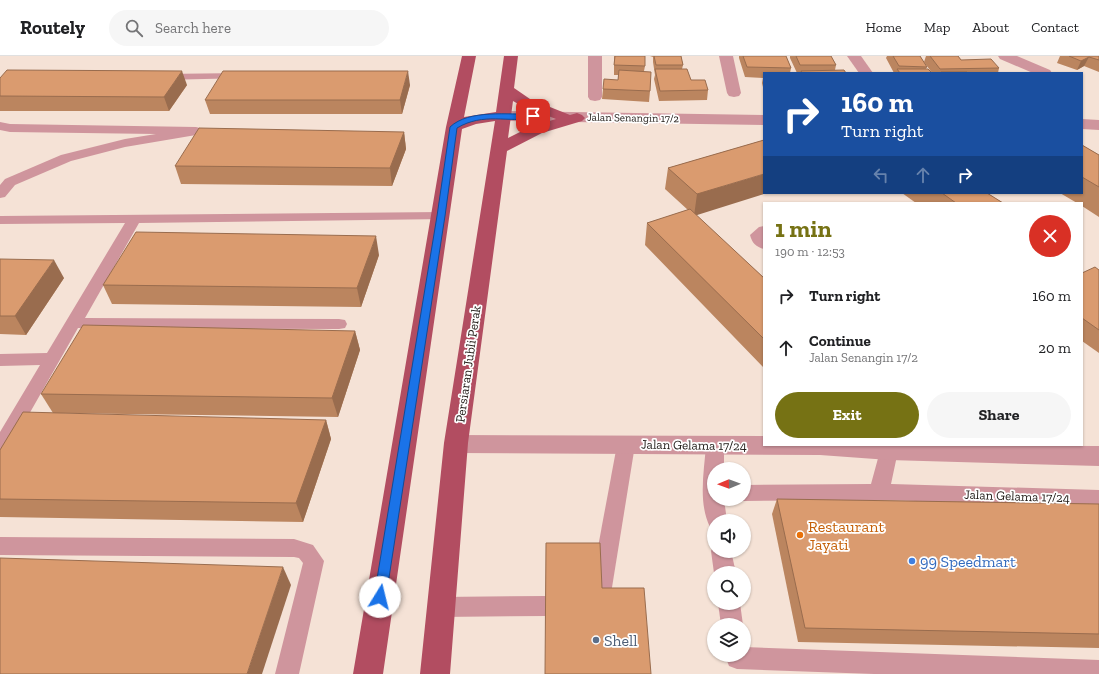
<!DOCTYPE html>
<meta charset="utf-8">
<style>
:root{--surface:#fff;--page:#f6f6f6;--text:#202124;--muted:#757577;--line:#e0e0e0;--accent:#767214}
body{margin:0;font-family:"Zilla Slab",serif;background:var(--page);color:var(--text);height:100vh;display:flex;flex-direction:column;font-size:15px;white-space:nowrap}
*{box-sizing:border-box;margin:0}
p{font-size:13px;color:var(--muted)}
.icon{flex:none;width:22px;height:22px;fill:none;stroke:currentColor;stroke-width:2;stroke-linecap:round;stroke-linejoin:round}
.map{position:relative;flex:1;overflow:hidden}
.panel{position:absolute;left:763px;top:146px;width:320px;height:244px;display:flex;flex-direction:column;background:var(--surface);border-radius:0px;box-shadow:0 1px 3px #0004}
.panel>*{flex:none}
.hud{position:absolute;left:763px;top:16px;width:320px;height:122px;border-radius:0px;box-shadow:0 1px 3px #0004;background:#1a4fa0;color:#fff;overflow:hidden}
.needle{width:26px;rotate:269deg}
.tools{position:absolute;left:707px;top:406px;display:grid;gap:8px}
.tools a{display:grid;place-items:center;width:44px;height:44px;border-radius:50%;background:var(--surface);box-shadow:0 1px 3px #0004;font-size:20px}
.pin{position:absolute;display:grid;place-items:center;width:34px;height:34px;color:#fff;margin:-17px;border-radius:8px;box-shadow:0 2px 6px #0006}
.me{position:absolute;width:44px;margin:-22px;rotate:9deg;stroke-linejoin:round;filter:drop-shadow(0 0 3px #0008)}
.turn{display:flex;align-items:center;gap:14px;height:84px;padding:0 12px;font-size:18px}
.turn .icon{width:52px;height:52px;stroke-width:2.5}
.turn b{display:block;font-size:28px;line-height:34px}
.lanes{display:flex;align-items:center;height:38px;padding:0 12px;background:#0003;justify-content:center;gap:20px;direction:ltr}
.lanes .off{opacity:.35}
.round{display:grid;place-items:center;flex:none;width:42px;height:42px;border-radius:21px;background:var(--page)}
.overview{display:flex;align-items:center;justify-content:space-between;height:68px;padding:0 12px}
h1{font-size:24px;font-weight:700;line-height:30px;color:var(--accent)}
.button{display:flex;gap:8px;margin-top:auto;padding:8px 12px}
.button a{flex:1;height:46px;border-radius:24px;background:var(--accent);color:#fff;font-size:16px;font-weight:700;line-height:46px;text-align:center}
.button a+a{background:var(--page);color:var(--text)}
ul{padding:0;list-style:none}
li{display:flex;align-items:center;gap:12px;height:52px;padding:0 12px}
li div{flex:1}
li b{display:block;font-size:15px}
li em{font-style:normal}
header{display:flex;align-items:center;gap:24px;box-sizing:border-box;height:56px;padding:0 20px;background:var(--surface);border-bottom:1px solid var(--line)}
header strong{font-size:19px}
nav{display:flex;gap:22px;margin-inline-start:auto;font-size:14px}
.search{width:280px;height:36px;background:var(--page);display:flex;align-items:center;gap:10px;box-sizing:border-box;padding:0 14px;border-radius:22px;color:var(--muted);font-size:15px}
.map>svg:first-child{display:block}
.lines{fill:none;stroke-linecap:round;stroke-linejoin:round}
.service{fill:#cf959d;fill-rule:evenodd}
.minor{fill:#cf959d;fill-rule:evenodd}
.tertiary{fill:#cf959d;fill-rule:evenodd}
.primary{fill:#b24d61;fill-rule:evenodd}
.wall{fill:#bb855f}
.shaded-wall{fill:#996c4e}
.building{fill:#da9b6f;stroke:#996c4e}
.route{fill:#1a73e8;stroke:#114b97}
.food-dot{fill:#e8710a;stroke:#fff;stroke-width:1.5}
.shop-dot{fill:#3f7fe0;stroke:#fff;stroke-width:1.5}
.service-dot{fill:#5c6f8a;stroke:#fff;stroke-width:1.5}
.labels{text-anchor:middle;dominant-baseline:central;stroke-width:3.5;stroke-linejoin:round;paint-order:stroke}
.far-street-label{font-size:11px;fill:#1f1915;stroke:#fff}
.street-label{font-size:13px;fill:#1f1915;stroke:#fff}
.near-food-label{font-size:16px;fill:#c56008;stroke:#fff;text-anchor:start}
.near-shop-label{font-size:16px;fill:#366cbe;stroke:#fff;text-anchor:start}
.near-service-label{font-size:16px;fill:#4e5e75;stroke:#fff;text-anchor:start}
</style>
<header>
<strong>Routely</strong>
<div class="search"><svg class="icon" aria-label="search" viewBox="0 0 24 24"><circle cx="10" cy="10" r="6"/><path d="M15 15l6 6"/></svg>Search here</div>
<nav><a>Home</a><a>Map</a><a>About</a><a>Contact</a></nav>
</header>
<div class="map">
<svg width="1099" height="618" viewBox="0 0 1099 618">
<rect width="100%" height="100%" fill="#f5e2d6"/>
<g class="lines">
<!-- service -->
<g class="service">
<polygon points="243,17 249,20 247,22 162,24 156,21 162,18"/>
<polygon points="0,66 10,68 196,71 200,72 202,75 200,78 196,79 125,91 71,105 15,129 5,141 0,142 0,129 5,123 61,99 125,83 156,78 10,76 0,74"/>
<polygon points="441,156 446,157 448,160 446,163 139,167 85,262 339,263 345,264 347,268 345,272 339,273 78,272 7,397 0,399 0,376 40,309 0,310 0,298 47,297 125,167 0,168 0,160"/>
<path d="M764 170V193C756 191 752 187 750 179L759 171Z"/>
<polygon points="626,382 633,384 635,389 609,550 606,557 598,560 590,557 587,550 617,389 619,384"/>
<path d="M715 383 722 385 724 390V413H714V443H724L727 465H714V472L710 471C698 447 704 415 706 390L708 385Z"/>
<polygon points="879,389 897,389 898,395 891,428 1099,434 1099,450 879,444 744,445 738,443 744,443 744,429 871,428 880,395"/>
<polygon points="0,481 294,483 313,489 324,505 299,618 275,618 303,507 299,502 294,501 0,499"/>
<polygon points="714,489 714,495 731,495 736,517 714,517 711,495"/>
<polygon points="546,540 554,543 557,550 554,557 546,560 440,561 432,558 429,551 432,544 440,541"/>
<polygon points="718,547 740,547 743,569 721,569"/>
<polygon points="744,591 1099,604 1099,618 874,618 737,613 729,610 726,602 727,599 744,599"/>
</g>
<!-- minor -->
<g class="minor">
<polygon points="588,0 602,0 602,41 600,44 595,45 590,44 588,41"/>
<polygon points="719,0 733,0 741,37 739,40 734,41 729,40 727,37"/>
<polygon points="847,0 861,0 873,17 859,17"/>
<polygon points="998,0 1017,0 1050,14 1052,17 1033,17 1000,3"/>
<polygon points="456,379 764,380 764,389 1099,390 1099,410 889,404 820,399 456,397 447,395 444,388 447,381"/>
</g>
<!-- tertiary -->
<g class="tertiary">
<polygon points="503,55 764,59 764,69 503,65 498,63 495,60 498,57"/>
<polygon points="1082,63 1099,64 1099,74 1082,73"/>
</g>
<!-- primary -->
<path class="primary" d="M462 0H476L464 61 496 56 504 0H518L514 32 530 43 570 59 577 57 582 59 585 62 582 65 542 77 507 95 468 387 450 618H420L444 387 495 65 476 68 462 73 383 618H353L446 71ZM513 45 520 49 556 63 530 71 508 82Z"/>
</g>
<!-- wall -->
<g class="wall">
<polygon points="614,0 645,10 644,15 650,35 649,46 602,43 603,33 618,24 618,19 614,19"/>
<polygon points="650,0 681,0 683,9 682,13 691,24 708,34 707,44 659,45 654,23 655,19 653,6 653,1"/>
<polygon points="739,0 786,0 791,12 790,17 764,17 764,35 762,27 763,22 745,21 739,2"/>
<polygon points="790,0 831,0 836,9 835,14 846,17 797,17 790,2"/>
<polygon points="887,0 920,0 927,11 926,13 932,17 894,17 886,2"/>
<polygon points="926,0 958,0 961,4 999,12 998,17 932,17 924,6"/>
<polygon points="1060,0 1099,0 1099,16 1084,10 1077,14 1057,7"/>
<polygon points="0,22 187,29 169,55 0,55"/>
<polygon points="410,29 402,58 210,58 205,44"/>
<polygon points="404,76 406,93 392,130 181,128 175,110"/>
<polygon points="764,84 696,160 764,222 764,312 645,189 647,167 688,154 665,133 668,112"/>
<polygon points="1082,89 1099,99 1099,161 1082,150 1082,147 1077,147 1060,137 1082,137"/>
<polygon points="902,137 987,137 1003,147 916,147"/>
<polygon points="379,199 361,251 112,248 103,229"/>
<polygon points="0,203 64,222 26,279 0,278"/>
<polygon points="1099,214 1099,297 1082,285 1082,217"/>
<polygon points="355,275 360,294 338,361 53,357 41,338"/>
<polygon points="326,364 331,383 303,466 0,461 0,394"/>
<polygon points="777,443 1099,448 1099,592 798,586 772,458"/>
</g>
<!-- shaded-wall -->
<g class="shaded-wall">
<polygon points="1089,1 1084,10 1077,14 1081,5"/>
<polygon points="182,15 187,29 169,55 164,41"/>
<polygon points="408,15 410,29 402,58 400,44"/>
<polygon points="404,76 406,93 392,130 390,112"/>
<polygon points="764,118 764,137 767,137 694,160 697,138"/>
<polygon points="376,180 379,199 361,251 357,232"/>
<polygon points="54,204 64,222 26,279 15,260"/>
<polygon points="355,275 360,294 338,361 332,342"/>
<polygon points="326,364 331,383 303,466 296,447"/>
<polygon points="283,511 291,529 262,618 247,618"/>
</g>
<!-- building -->
<g class="building">
<polygon points="615,0 645,0 645,10 614,9"/>
<polygon points="654,0 681,0 683,9 656,9"/>
<polygon points="743,0 786,0 791,12 747,11"/>
<polygon points="796,0 831,0 836,9 800,9"/>
<polygon points="893,0 920,0 927,11 899,10"/>
<polygon points="930,0 958,0 961,4 991,3 999,12 940,13"/>
<polygon points="1069,0 1099,0 1099,4 1089,1 1081,5"/>
<polygon points="655,13 687,13 691,24 705,24 708,34 660,35"/>
<polygon points="897,13 928,13 932,17 900,17"/>
<polygon points="7,14 182,15 164,41 0,40 0,22"/>
<polygon points="619,14 651,16 650,35 603,33 604,23 618,24"/>
<polygon points="844,14 846,17 802,17 801,15"/>
<polygon points="223,15 408,15 400,44 205,44"/>
<polygon points="941,16 967,16 968,17 942,17"/>
<polygon points="199,72 404,76 390,112 175,110"/>
<polygon points="764,84 764,118 697,138 668,112"/>
<polygon points="1082,89 1099,99 1099,131 1082,121"/>
<polygon points="942,137 987,137 1003,147 956,147"/>
<polygon points="690,153 764,222 764,283 647,167"/>
<polygon points="136,176 376,180 357,232 103,229"/>
<polygon points="0,203 54,204 15,260 0,260"/>
<polygon points="1095,211 1099,214 1099,274 1082,262 1082,217"/>
<polygon points="83,269 355,275 332,342 41,338"/>
<polygon points="23,356 326,364 296,447 0,443 0,394"/>
<polygon points="777,443 1099,448 1099,578 805,572"/>
<polygon points="546,487 600,487 602,532 644,532 651,618 545,618"/>
<polygon points="0,502 283,511 247,618 0,618"/>
</g>
<!-- route -->
<path class="route" d="M533 58 536 60 535 62C507 67 484 56 457 72L445 160 386 541 384 545 380 546 376 545 374 541 437 160 450 71C469 53 509 59 533 58Z"/>
<!-- markers -->
<circle class="food-dot" cx="800" cy="479" r="4"/>
<circle class="shop-dot" cx="912" cy="505" r="4"/>
<circle class="service-dot" cx="596" cy="584" r="4"/>
<g class="labels">
<!-- far-street labels -->
<g class="far-street-label">
<text transform="translate(633 62) rotate(1)">Jalan Senangin 17/2</text>
</g>
<!-- street labels -->
<g class="street-label">
<text transform="translate(468 308) rotate(-82)">Persiaran Jubli Perak</text>
<text transform="translate(694 389) rotate(1)">Jalan Gelama 17/24</text>
<text transform="translate(1017 440) rotate(2)">Jalan Gelama 17/24</text>
</g>
<!-- near-food labels -->
<g class="near-food-label">
<text x="808" y="470">Restaurant<tspan x="808" dy="18">Jayati</tspan></text>
</g>
<!-- near-shop labels -->
<g class="near-shop-label">
<text x="920" y="505">99 Speedmart</text>
</g>
<!-- near-service labels -->
<g class="near-service-label">
<text x="604" y="584">Shell</text>
</g>
</g>
</svg>
<div class="tools">
<a><svg class="needle" viewBox="-14 -14 28 28"><path d="M0-13l5 13h-10z" fill="#e53935"/><path d="M0 13l5-13h-10z" fill="#757577"/></svg></a>
<a><svg class="icon" aria-label="sound" viewBox="0 0 24 24"><path d="M4 9h4l5-4v14l-5-4H4zM17 9q2 3 0 6"/></svg></a>
<a><svg class="icon" aria-label="search" viewBox="0 0 24 24"><circle cx="10" cy="10" r="6"/><path d="M15 15l6 6"/></svg></a>
<a><svg class="icon" aria-label="layers" viewBox="0 0 24 24"><path d="M12 4l9 5-9 5-9-5zM3 14l9 5 9-5"/></svg></a>
</div>
<div class="pin" style="left:533px;top:60px;background:#d93025"><svg class="icon" aria-label="arrive" viewBox="0 0 24 24"><path d="M6 21V4h12l-3 4 3 4H6"/></svg></div>
<svg class="me" style="left:380px;top:541px" viewBox="-20 -20 40 40"><circle r="19" fill="#fff"/><path d="M0-13L10 11 0 6-10 11z" fill="#1a73e8"/></svg>
<div class="hud">
<div class="turn"><svg class="icon" aria-label="right" viewBox="0 0 24 24"><path d="M7 20v-9h11M14 6l5 5-5 5"/></svg><div><b>160 m</b>Turn right</div></div>
<div class="lanes"><svg class="icon off" aria-label="left" viewBox="0 0 24 24"><path d="M17 20v-9H6M10 6l-5 5 5 5"/></svg><svg class="icon off" aria-label="ahead" viewBox="0 0 24 24"><path d="M12 20V5M6 11l6-6 6 6"/></svg><svg class="icon" aria-label="right" viewBox="0 0 24 24"><path d="M7 20v-9h11M14 6l5 5-5 5"/></svg></div>
</div>
<section class="panel">
<div class="overview"><div><h1>1 min</h1><p>190 m · 12:53</p></div><a class="round" style="background:#d93025;color:#fff"><svg class="icon" aria-label="close" viewBox="0 0 24 24"><path d="M6 6l12 12M18 6L6 18"/></svg></a></div>
<ul>
<li><svg class="icon" aria-label="right" viewBox="0 0 24 24"><path d="M7 20v-9h11M14 6l5 5-5 5"/></svg><div><b>Turn right</b></div><em>160 m</em></li>
<li><svg class="icon" aria-label="ahead" viewBox="0 0 24 24"><path d="M12 20V5M6 11l6-6 6 6"/></svg><div><b>Continue</b><p>Jalan Senangin 17/2</p></div><em>20 m</em></li>
</ul>
<div class="button"><a>Exit</a><a>Share</a></div>
</section>
</div>
